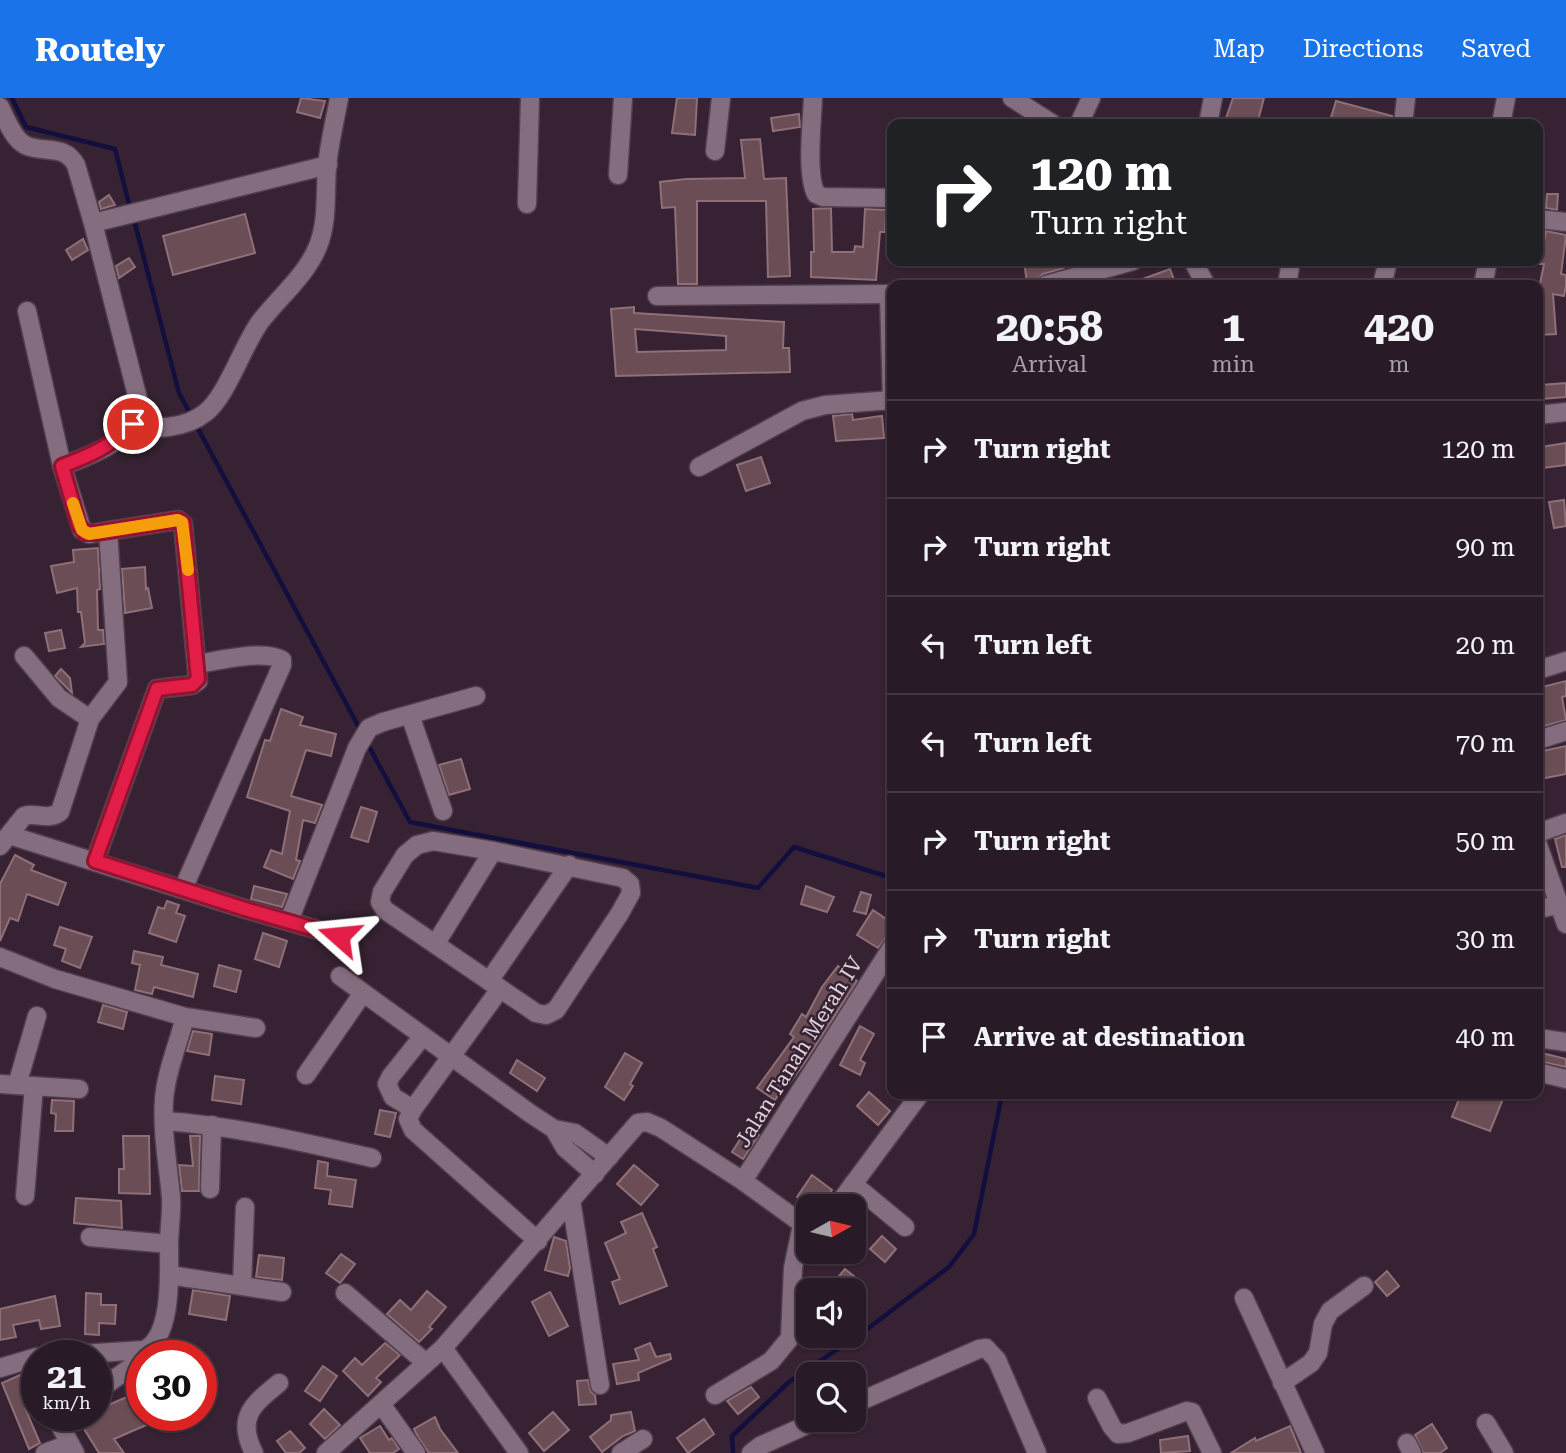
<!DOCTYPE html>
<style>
:root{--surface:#281a26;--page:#342732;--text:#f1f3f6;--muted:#a5a1a7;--line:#443843;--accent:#1a73e8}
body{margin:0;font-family:"Roboto Serif",serif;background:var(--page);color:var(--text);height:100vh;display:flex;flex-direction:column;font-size:26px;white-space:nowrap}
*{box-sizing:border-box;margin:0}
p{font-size:23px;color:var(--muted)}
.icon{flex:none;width:38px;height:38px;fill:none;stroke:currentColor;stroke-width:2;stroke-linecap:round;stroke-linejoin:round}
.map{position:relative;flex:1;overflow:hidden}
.side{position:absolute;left:887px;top:182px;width:656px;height:819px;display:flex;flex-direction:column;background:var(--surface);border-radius:14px;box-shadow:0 2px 5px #0004,0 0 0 2px var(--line)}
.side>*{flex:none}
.hud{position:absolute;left:887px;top:21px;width:656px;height:147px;border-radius:14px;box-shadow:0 2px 5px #0004,0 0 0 2px var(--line);background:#202124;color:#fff;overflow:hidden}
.needle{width:46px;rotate:82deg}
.tools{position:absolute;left:796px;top:1096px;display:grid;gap:14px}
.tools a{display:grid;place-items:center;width:70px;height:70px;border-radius:14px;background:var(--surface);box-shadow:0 2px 5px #0004,0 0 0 2px var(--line);font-size:35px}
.speed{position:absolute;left:21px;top:1242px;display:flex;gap:14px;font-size:35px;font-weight:700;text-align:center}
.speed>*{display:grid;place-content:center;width:91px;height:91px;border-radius:50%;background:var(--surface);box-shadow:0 2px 5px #0004,0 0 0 2px var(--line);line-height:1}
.speed small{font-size:18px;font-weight:400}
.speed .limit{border:10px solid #d22;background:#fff;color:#111}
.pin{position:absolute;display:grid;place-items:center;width:60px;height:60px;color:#fff;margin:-30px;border:4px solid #fff;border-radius:50%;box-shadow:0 2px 7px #0007}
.me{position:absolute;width:77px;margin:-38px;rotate:288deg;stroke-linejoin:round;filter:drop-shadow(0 0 5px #0008)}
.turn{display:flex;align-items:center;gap:24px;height:147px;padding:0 28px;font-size:32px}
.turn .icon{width:91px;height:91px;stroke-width:2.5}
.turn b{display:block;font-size:49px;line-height:60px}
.eta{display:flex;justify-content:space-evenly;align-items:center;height:119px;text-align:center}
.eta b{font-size:42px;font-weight:700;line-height:49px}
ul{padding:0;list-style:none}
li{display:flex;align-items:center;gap:21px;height:98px;padding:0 28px;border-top:2px solid var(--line)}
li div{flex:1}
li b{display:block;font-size:26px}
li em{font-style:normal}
header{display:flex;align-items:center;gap:42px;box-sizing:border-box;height:98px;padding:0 35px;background:var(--accent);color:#fff}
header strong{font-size:33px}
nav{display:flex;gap:38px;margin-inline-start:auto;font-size:24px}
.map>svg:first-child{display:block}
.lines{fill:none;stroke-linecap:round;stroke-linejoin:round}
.stream{stroke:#120e3d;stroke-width:4.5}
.building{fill:#6a4d55;stroke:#8f6f78;stroke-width:2;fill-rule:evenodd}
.minor-casing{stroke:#503f4d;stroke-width:21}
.minor{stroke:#856d80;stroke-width:18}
.route-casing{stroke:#92132f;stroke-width:18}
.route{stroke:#e11d48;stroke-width:12}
.slow{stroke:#f59e0b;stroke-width:12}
.labels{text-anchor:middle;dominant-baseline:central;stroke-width:5;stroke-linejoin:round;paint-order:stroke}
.street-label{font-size:21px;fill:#e1d3de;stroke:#362232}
</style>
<header>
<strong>Routely</strong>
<nav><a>Map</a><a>Directions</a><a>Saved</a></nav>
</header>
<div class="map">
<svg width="1566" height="1355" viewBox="0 0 1566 1355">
<rect width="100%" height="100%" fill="#362232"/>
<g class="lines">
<!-- stream -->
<g class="stream">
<polyline points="12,0 26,29 115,51 130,110"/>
<polyline points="133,118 179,295 191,317"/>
<polyline points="195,325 362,635"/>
<polyline points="366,643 410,724 758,790 794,749 892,780"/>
<polyline points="733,1355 732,1338 789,1284 866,1232 949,1169 974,1136 1002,996"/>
</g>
</g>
<!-- building -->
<g class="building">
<polygon points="301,0 325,3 320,20 297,14"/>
<polygon points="677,0 697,0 695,37 672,35"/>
<polygon points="1233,0 1264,0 1257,26 1234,26 1225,23"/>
<polygon points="1336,3 1392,18 1392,26 1329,26"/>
<polygon points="799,16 800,29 773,33 771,20"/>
<polygon points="760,41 764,81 786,80 790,178 768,179 766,103 697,103 697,186 678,186 675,109 662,110 660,84 686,81 745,80 741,42"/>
<polygon points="1547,96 1558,96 1557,112 1546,110"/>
<polygon points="109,97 115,107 101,111 99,104"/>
<polygon points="831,110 832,154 854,154 855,148 863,149 865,111 886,112 885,134 880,134 876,182 811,179 811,154 814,154 813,111"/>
<polygon points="245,116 255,155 173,177 163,138"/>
<polygon points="1546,133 1566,137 1561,176 1566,177 1566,187 1564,198 1553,196 1556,236 1538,237 1538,195 1544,166 1540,166"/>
<polygon points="83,141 88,152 72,162 66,152"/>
<polygon points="129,160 135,169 119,180 116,168"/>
<polygon points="1024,163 1063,163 1064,170 1043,176 1035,184 1027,185"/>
<polygon points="1170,171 1176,187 1129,187 1129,186"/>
<path d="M634 209V215L784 224 783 250H789L790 274 616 278 611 211ZM635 231 726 238V252L637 254Z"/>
<polygon points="1566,285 1566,299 1542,301 1541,287"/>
<polygon points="852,316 853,322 882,318 884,340 836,343 833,318"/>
<polygon points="1566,345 1566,367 1543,370 1540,349"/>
<polygon points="761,359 770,385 746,393 737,367"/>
<polygon points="1564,402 1566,428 1554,430 1549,404"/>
<polygon points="98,450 100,491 97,492 98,532 103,532 104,546 81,549 85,545 81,514 78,514 77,490 57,495 51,468 74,464 73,452"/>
<polygon points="145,469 146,491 148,490 152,510 125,515 122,471"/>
<polygon points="61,532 65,550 49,553 45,535"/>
<polygon points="61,571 70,580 72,595 55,578"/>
<polygon points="1566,583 1566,598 1562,599 1566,622 1538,630 1538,590"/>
<polygon points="281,611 303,619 300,627 336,636 331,658 306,652 291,698 322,707 315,725 303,722 296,762 300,763 293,781 264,769 271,752 282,756 290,713 247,699 265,642 270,643"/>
<polygon points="1566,648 1566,676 1540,681 1538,654"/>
<polygon points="461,661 470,691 449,697 439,667"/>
<polygon points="361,709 377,714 368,744 351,739"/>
<polygon points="1566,737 1566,769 1562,769 1555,741"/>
<polygon points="15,757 34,767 31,772 66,785 58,807 27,796 18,823 10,820 0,843 0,786"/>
<polygon points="254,788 287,796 282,809 251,801"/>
<polygon points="806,788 834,799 827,814 801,806"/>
<polygon points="861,794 871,797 866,816 854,813"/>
<polygon points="167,803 179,807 176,815 185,818 176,844 149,835 158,809 164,811"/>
<polygon points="873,812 892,825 892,832 878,850 857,837"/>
<polygon points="60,829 92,839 80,870 62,863 66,851 54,847"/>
<polygon points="263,835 287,843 279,869 255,861"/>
<polygon points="134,853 163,859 161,867 198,876 193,899 154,889 152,896 135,892 140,867 132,865"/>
<polygon points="219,867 241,873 236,894 214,888"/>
<polygon points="838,868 857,883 805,964 790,985 787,983 775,1002 757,990 794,939 790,936 802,916 806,919 822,889"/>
<polygon points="103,907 127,914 123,931 98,924"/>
<polygon points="860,928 874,936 860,962 865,965 860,977 840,967"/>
<polygon points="193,933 212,936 209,957 187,953"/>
<polygon points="1538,954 1566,961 1566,969 1538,963"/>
<polygon points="625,955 642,965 630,986 633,988 624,1002 605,989"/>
<polygon points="517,962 545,980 537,993 510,975"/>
<polygon points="215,978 244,982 241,1006 212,1002"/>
<polygon points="869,994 890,1013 878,1027 857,1008"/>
<polygon points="1461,996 1505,996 1490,1033 1452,1019"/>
<polygon points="52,1002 74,1003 73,1033 55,1033 56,1016 51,1015"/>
<polygon points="380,1012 396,1015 390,1039 375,1036"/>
<polygon points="748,1029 759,1037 743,1061 732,1054"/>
<polygon points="123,1038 149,1038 150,1096 119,1095 119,1071 124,1071"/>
<polygon points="190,1038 200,1038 199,1093 182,1093 179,1067 193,1068"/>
<polygon points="318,1063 328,1065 327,1078 356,1082 352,1109 329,1106 331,1092 315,1090"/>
<polygon points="634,1067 658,1087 641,1107 617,1086"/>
<polygon points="812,1077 832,1092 821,1108 809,1108 797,1099"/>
<polygon points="76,1100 121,1103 122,1130 74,1125"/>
<polygon points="642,1115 657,1149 653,1151 667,1188 620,1206 612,1184 620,1181 605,1145 626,1135 621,1124"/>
<polygon points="882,1138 896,1151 885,1164 870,1151"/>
<polygon points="554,1139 566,1143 570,1170 568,1178 545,1172"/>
<polygon points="341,1156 355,1166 340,1185 326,1175"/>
<polygon points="259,1157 284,1160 282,1182 256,1179"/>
<polygon points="845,1171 856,1180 846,1192 844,1192 834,1184"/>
<polygon points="1387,1173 1399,1188 1387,1198 1375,1184"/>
<polygon points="193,1192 230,1198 226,1222 189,1216"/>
<polygon points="427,1193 446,1209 429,1229 432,1231 419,1244 387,1216 400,1202 411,1212"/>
<polygon points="550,1194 568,1228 549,1238 532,1204"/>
<polygon points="86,1195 101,1196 101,1207 116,1207 115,1226 99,1225 99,1237 85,1236"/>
<polygon points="55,1198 60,1228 41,1231 39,1222 13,1227 16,1239 0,1242 0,1211"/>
<polygon points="385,1245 400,1257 376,1280 381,1284 368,1298 343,1273 355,1260 362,1267"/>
<polygon points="650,1245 656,1259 670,1256 671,1261 638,1275 639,1282 617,1286 613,1266 639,1262 635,1251"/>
<polygon points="323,1268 337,1278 320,1303 305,1293"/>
<polygon points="20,1277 32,1306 25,1310 40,1345 29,1351 2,1285"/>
<polygon points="588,1282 591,1294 595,1297 596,1306 579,1307 577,1283"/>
<polygon points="751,1289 759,1299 738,1316 727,1303"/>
<polygon points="136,1295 142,1308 142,1318 167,1318 114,1341 124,1355 99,1355 76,1318 96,1318 96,1308 103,1303 106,1308"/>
<polygon points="324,1311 340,1327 325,1341 310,1326"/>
<polygon points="553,1314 569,1332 544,1353 529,1335"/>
<polygon points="631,1314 635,1333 623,1338 602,1354 590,1339 611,1322 611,1317"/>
<polygon points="435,1319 440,1331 458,1355 429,1355 418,1339 414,1331"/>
<polygon points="704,1321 714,1336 688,1355 677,1340"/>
<polygon points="1432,1326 1447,1350 1440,1355 1423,1355 1415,1337"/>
<polygon points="380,1328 389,1342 392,1340 399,1351 393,1355 370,1355 360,1340"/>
<polygon points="1290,1328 1301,1355 1231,1355 1255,1340 1256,1343"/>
<polygon points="290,1333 305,1350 299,1355 286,1355 277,1343"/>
<polygon points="1188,1338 1190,1353 1161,1355 1160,1342"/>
</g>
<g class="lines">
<!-- minor casing -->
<g class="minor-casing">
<g id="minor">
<path d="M813 0C812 24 806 76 816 96L823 99 892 100"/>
<polyline points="1012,0 1053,26"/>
<path d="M0 9C6 21 13 41 25 47 43 56 64 45 76 67L93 125 138 301C142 341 91 357 62 368"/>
<polyline points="1079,26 1091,0"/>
<polyline points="1208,26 1213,0"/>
<polyline points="1403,26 1406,0"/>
<polyline points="1501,26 1506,0"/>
<polyline points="715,53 721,0"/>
<polyline points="618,77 623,0"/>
<polyline points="527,106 530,0"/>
<polyline points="1538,121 1566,124"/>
<polyline points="93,125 328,67"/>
<polyline points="1193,163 1206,187"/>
<polyline points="1046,187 1133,163"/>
<polyline points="1287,187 1291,163"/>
<polyline points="1382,187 1388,163"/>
<polyline points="1483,187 1488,163"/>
<polyline points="889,196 892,302"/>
<polyline points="657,198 892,196"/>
<polyline points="27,213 62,368 82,432 89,436 178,422 183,426 198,583 192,587 157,591 95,763"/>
<polyline points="1538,317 1566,314"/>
<path d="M133 326C154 333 186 330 205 315 227 298 242 249 260 224 279 199 306 178 318 148 328 124 325 94 327 69 329 46 335 23 339 0"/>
<polyline points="699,369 802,313 825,307 892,302"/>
<polyline points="24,558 59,600 90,621"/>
<polyline points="1538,572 1566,563"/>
<polyline points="410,617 443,713"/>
<polyline points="1538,642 1566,633"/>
<polyline points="1538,735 1566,725"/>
<polyline points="9,737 245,811 339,838"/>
<polygon points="433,743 493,753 623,780 630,786 631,795 620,815 556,912 546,917 536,915 385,812 380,804 382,794 405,757 417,747"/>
<polyline points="1538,747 1566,826"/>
<path d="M0 748 24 718C37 714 48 723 60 714L90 621 118 584 108 433"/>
<path d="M183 791 282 567V562C264 551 218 563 197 566"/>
<polyline points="1538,811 1559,807"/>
<polyline points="289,823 357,650 369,630 383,624 476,598"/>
<polyline points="436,845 493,753"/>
<polyline points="0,859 55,881 185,919 256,930"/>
<polyline points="340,878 531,1016 554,1031 575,1035 609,1059"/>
<polyline points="489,883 569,767"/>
<polyline points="500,891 413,1011 408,1021 413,1032 538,1143"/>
<polyline points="1538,940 1566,944"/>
<polyline points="1538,974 1566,981"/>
<polyline points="306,977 363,895"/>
<polyline points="0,986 79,991"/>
<polyline points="17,987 37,918"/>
<polyline points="413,1011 393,999 387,986 391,978 423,938"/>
<path d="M164 1023C235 1028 303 1044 372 1060"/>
<polyline points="554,1031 565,1050 595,1076"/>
<polyline points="743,1083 892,849"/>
<polyline points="853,1086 905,1129"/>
<polyline points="210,1091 212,1027"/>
<polyline points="25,1098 34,988"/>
<polyline points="571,1102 600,1287"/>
<polyline points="837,1108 920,996"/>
<polyline points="90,1139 169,1146"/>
<polyline points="169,1177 282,1194"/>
<polyline points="242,1187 245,1109"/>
<polyline points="345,1195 426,1265"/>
<polyline points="1244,1200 1315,1355"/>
<polyline points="443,1250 519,1355"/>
<path d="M50 1258 144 1252C173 1239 169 1174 169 1147 169 1131 172 1115 171 1099 168 1066 162 1036 164 1002 166 974 178 947 185 919"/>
<polyline points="0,1270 37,1259"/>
<polyline points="1282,1285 1311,1265 1318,1255 1323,1226 1330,1213 1364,1188"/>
<polyline points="96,1294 131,1269 141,1253"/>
<polyline points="715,1297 771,1263 790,1240 793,1170 802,1127"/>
<polyline points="1097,1300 1112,1329 1118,1336 1128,1335 1187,1313 1192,1314 1212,1355"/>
<polyline points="381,1306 416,1355"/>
<polyline points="854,1306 979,1251 986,1250 997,1262 1037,1355"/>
<polyline points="55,1318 75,1355"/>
<polyline points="1486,1325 1504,1355"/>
<polyline points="1407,1345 1412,1355"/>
<polyline points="45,1355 69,1346"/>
<path d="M254 1355C236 1320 252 1307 279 1285"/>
<polyline points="326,1355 443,1250 638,1025 647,1024 661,1030 743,1083 808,1130"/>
<polyline points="621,1355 643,1341"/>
<polyline points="751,1355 760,1348 820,1321"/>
</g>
</g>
<!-- minor -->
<use href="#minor" class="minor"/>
</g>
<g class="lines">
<!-- route casing -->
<g class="route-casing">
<path id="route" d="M133 326C110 349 91 357 62 368L79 427 85 435H96L178 422 183 425 198 581 192 587 157 591 95 763 245 811 339 838"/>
</g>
<!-- route -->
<use href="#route" class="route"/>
<!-- slow -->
<polyline class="slow" points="73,405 82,432 89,436 178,422 182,424 188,472"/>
</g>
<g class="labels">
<!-- street labels -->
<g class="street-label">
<text transform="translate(799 954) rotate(-58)">Jalan Tanah Merah IV</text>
</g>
</g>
</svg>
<div class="tools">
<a><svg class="needle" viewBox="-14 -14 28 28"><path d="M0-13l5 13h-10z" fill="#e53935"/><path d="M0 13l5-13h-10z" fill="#a5a1a7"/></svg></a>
<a><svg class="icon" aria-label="sound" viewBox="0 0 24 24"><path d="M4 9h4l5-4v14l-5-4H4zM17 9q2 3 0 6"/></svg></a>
<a><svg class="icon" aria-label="search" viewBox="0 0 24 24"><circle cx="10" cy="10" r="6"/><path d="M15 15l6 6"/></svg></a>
</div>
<div class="speed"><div>21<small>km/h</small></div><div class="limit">30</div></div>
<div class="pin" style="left:133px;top:326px;background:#d93025"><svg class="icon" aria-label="arrive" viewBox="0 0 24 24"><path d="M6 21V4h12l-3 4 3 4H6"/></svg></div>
<svg class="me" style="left:339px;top:838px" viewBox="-20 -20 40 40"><path d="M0-17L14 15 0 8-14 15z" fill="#e11d48" stroke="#fff" stroke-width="4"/></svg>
<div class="hud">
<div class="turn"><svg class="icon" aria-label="right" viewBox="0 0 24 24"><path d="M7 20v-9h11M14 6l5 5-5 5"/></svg><div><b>120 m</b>Turn right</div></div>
</div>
<section class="side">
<div class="eta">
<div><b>20:58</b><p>Arrival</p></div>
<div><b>1</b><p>min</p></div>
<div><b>420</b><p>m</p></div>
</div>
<ul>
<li><svg class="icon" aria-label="right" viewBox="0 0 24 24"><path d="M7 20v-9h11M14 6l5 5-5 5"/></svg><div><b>Turn right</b></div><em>120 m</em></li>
<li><svg class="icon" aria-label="right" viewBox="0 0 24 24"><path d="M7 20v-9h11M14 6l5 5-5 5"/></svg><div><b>Turn right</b></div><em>90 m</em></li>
<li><svg class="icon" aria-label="left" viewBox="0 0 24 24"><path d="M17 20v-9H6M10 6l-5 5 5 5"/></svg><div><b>Turn left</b></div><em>20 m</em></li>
<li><svg class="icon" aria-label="left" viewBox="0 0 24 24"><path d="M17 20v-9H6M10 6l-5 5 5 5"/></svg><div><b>Turn left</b></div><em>70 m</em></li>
<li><svg class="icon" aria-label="right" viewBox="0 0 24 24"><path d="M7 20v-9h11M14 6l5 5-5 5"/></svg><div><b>Turn right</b></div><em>50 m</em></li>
<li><svg class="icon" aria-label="right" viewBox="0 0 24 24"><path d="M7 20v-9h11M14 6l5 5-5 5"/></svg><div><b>Turn right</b></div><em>30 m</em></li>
<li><svg class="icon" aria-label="arrive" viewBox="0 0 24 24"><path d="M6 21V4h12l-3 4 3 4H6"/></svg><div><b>Arrive at destination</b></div><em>40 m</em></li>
</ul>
</section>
</div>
